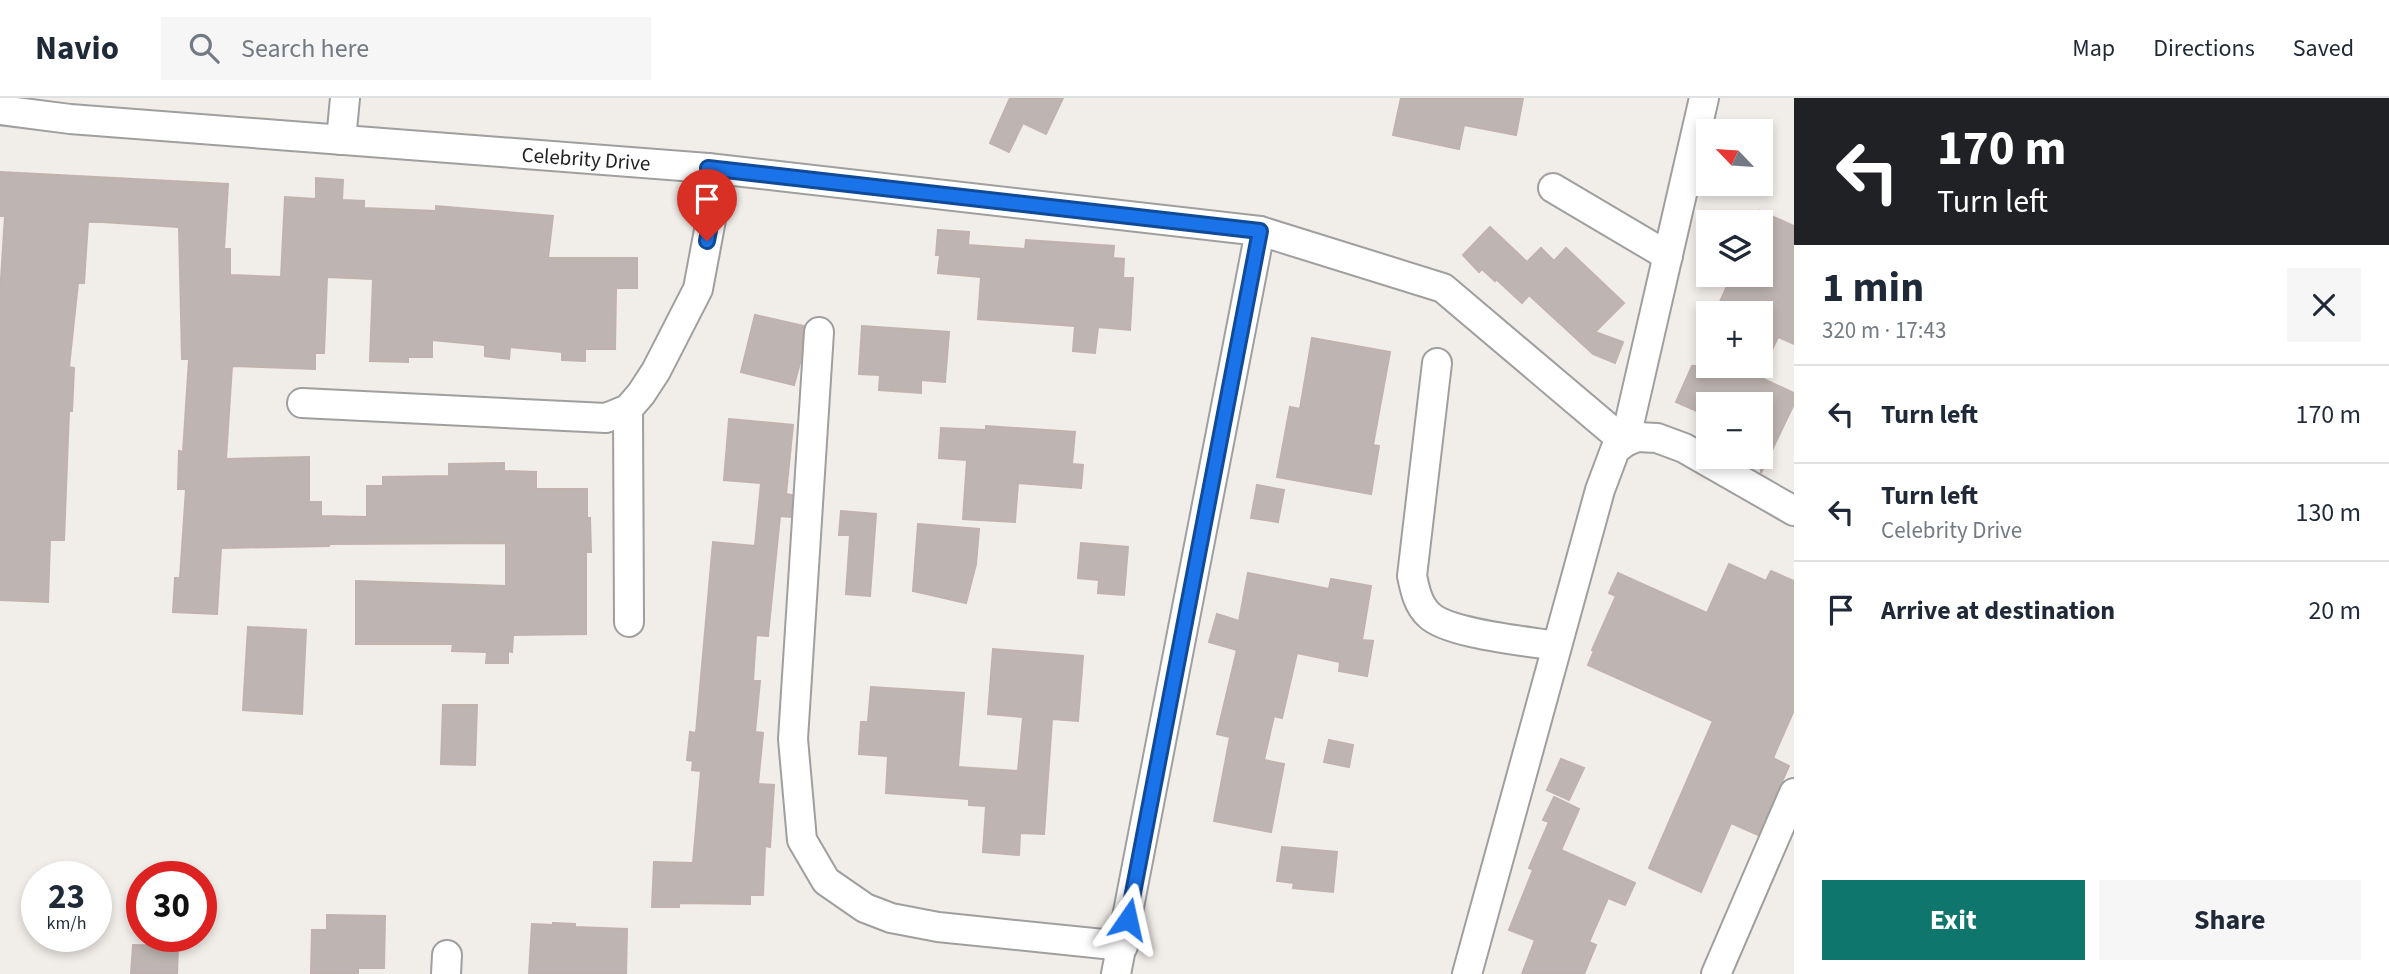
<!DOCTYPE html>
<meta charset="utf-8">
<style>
:root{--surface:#fff;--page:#f6f6f7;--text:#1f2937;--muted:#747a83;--line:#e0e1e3;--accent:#0f766e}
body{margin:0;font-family:"Source Sans 3",sans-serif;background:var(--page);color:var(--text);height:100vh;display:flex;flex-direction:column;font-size:26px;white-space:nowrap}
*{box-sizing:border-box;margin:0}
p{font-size:23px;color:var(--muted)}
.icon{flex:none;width:38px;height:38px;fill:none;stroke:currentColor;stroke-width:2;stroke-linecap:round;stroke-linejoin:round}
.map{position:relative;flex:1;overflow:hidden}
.drawer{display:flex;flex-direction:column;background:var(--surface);width:595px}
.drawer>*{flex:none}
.banner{background:#202124;color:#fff;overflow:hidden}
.needle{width:46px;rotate:295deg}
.fabs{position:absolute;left:1696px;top:21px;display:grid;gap:14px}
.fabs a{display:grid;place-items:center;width:77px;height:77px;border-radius:0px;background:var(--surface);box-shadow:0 4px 10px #0003;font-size:35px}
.speed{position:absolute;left:21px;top:763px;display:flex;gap:14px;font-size:35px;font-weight:700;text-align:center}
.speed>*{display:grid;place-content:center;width:91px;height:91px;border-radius:50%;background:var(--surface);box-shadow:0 4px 10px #0003;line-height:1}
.speed small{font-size:18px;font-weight:400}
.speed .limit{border:10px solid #d22;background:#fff;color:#111}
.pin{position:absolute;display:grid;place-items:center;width:60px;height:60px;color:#fff;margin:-72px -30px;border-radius:50% 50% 50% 0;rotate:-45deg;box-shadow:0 0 7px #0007}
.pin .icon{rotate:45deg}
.me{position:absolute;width:77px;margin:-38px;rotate:11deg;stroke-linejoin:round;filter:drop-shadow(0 0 5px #0008)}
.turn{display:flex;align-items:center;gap:24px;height:147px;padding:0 28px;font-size:32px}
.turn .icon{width:91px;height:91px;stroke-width:2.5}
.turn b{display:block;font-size:49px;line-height:60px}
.round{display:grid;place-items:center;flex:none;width:74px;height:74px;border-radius:0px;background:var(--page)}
.head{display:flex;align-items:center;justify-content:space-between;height:119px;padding:0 28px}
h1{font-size:42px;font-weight:700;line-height:52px}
.primary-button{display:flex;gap:14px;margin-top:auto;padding:14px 28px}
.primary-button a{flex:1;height:80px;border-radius:0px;background:var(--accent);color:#fff;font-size:28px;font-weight:700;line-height:80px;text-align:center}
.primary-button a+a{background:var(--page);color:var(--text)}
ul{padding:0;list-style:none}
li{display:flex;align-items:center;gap:21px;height:98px;padding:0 28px;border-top:2px solid var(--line)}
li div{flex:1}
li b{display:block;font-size:26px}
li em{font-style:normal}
header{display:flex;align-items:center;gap:42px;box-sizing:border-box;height:98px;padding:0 35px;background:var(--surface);border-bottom:2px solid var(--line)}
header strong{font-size:33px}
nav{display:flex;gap:38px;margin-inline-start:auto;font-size:24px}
.search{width:490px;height:63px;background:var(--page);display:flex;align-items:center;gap:18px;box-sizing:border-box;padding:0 24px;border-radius:0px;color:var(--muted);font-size:26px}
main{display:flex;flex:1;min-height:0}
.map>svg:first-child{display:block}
.building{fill:#beb5b2;stroke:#c1b2ad;stroke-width:2}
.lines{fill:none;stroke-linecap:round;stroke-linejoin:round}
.minor-casing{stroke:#9f9f9f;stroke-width:32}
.minor{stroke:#fff;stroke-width:28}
.route-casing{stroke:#114b97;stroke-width:18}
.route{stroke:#1a73e8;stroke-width:12}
.labels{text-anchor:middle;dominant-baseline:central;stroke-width:5;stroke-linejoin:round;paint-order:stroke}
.street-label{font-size:21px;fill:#222;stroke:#fff}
</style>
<header>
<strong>Navio</strong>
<div class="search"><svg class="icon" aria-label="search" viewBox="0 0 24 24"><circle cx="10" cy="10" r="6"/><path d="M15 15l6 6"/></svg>Search here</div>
<nav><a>Map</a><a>Directions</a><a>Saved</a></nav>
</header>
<main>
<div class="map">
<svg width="1794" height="876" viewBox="0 0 1794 876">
<rect width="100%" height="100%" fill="#f1ede9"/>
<!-- building -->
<g class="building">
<polygon points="1010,0 1063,0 1046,36 1023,25 1009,54 990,45"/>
<polygon points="1401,0 1523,0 1516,37 1464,27 1459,51 1393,37"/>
<polygon points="0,74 228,86 224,151 230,151 230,177 281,179 285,99 316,101 316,80 343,82 342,102 364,103 364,110 436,113 436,108 553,118 548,160 637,160 637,190 616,190 615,251 585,251 585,263 562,262 562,254 510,249 509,261 485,258 485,247 432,242 432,259 408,259 408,264 370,263 373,181 327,179 324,255 315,255 315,271 232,268 226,361 309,359 309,404 321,404 321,418 367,419 367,388 383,388 383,379 449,378 449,366 504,365 504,373 536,374 536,391 587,391 587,420 590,420 591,454 586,454 586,536 513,537 512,554 508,553 508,565 486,565 487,554 452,553 453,546 356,546 356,483 506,488 506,445 330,446 329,448 221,450 217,516 173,514 175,480 180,480 186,391 178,391 179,353 183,354 189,261 182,261 179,129 102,124 88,124 84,185 78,185 69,269 74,270 72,313 69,313 64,442 50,442 48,504 0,502 0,197 5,118 0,118"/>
<polygon points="1760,113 1794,128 1794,246 1778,239 1759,279 1794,295 1794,306 1761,375 1760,306 1708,306 1708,318 1676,304 1692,268 1760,268 1760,215 1715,215 1732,177 1760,177"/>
<polygon points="1490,129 1527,164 1541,150 1554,163 1566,150 1624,205 1595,234 1623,244 1615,265 1593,256 1529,197 1522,205 1496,181 1495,183 1482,171 1479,174 1463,157"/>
<polygon points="938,132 969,134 968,147 1025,151 1026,142 1114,148 1113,160 1124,161 1123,180 1133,180 1130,232 1098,229 1095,255 1073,253 1075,228 978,221 981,179 938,175 940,157 936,157"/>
<polygon points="755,217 804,228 801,261 794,287 741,274"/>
<polygon points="862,228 949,234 945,284 921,282 921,295 879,292 880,277 859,276"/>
<polygon points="1312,240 1390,254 1373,347 1379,348 1371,396 1277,379 1290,309 1300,311"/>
<polygon points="729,321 793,327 786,396 792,397 791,419 780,418 768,538 756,537 753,583 760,583 755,634 763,635 758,686 774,687 770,749 765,748 763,797 750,797 750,806 679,805 679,809 652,809 654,764 693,765 701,673 692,672 693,663 687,662 690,634 696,635 713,444 755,448 761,385 724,382"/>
<polygon points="986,328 1075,334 1072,366 1083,367 1081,390 1018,385 1015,424 963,421 967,362 939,360 941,330 986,332"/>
<polygon points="1257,387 1284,392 1278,424 1251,420"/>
<polygon points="841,413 876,416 870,498 846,496 850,437 839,437"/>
<polygon points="918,426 979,431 976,466 966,505 913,493"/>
<polygon points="1081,445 1128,449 1124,497 1098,495 1099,482 1078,480"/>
<polygon points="1729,466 1766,483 1771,473 1794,483 1794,612 1773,660 1789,668 1758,737 1731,725 1701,794 1649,770 1713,623 1588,567 1594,553 1592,552 1616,498 1609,495 1618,475 1707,515"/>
<polygon points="1248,475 1329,491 1331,481 1371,488 1362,542 1373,543 1367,578 1339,573 1340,564 1297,555 1282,620 1274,618 1264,662 1284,666 1271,734 1214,723 1230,639 1217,636 1237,552 1209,544 1217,516 1239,523"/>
<polygon points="248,529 306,532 302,616 243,612"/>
<polygon points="993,551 1083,558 1078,623 1052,621 1044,736 1020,735 1019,757 983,754 986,708 969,707 969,701 886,695 888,658 859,656 861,624 868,624 871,589 964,595 958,669 1018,673 1023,619 988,616"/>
<polygon points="443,607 477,607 475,667 441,666"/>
<polygon points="1329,642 1353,647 1349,669 1324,664"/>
<polygon points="1561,661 1584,670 1569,702 1547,692"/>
<polygon points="1554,699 1579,711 1561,752 1635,785 1625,807 1608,800 1589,844 1596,847 1584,876 1522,876 1535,842 1509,832 1533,772 1529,770 1549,724 1543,722"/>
<polygon points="1282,749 1337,754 1333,794 1293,790 1294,785 1277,783"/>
<polygon points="327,817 385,818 384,870 358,870 358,876 311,875 312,832 327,832"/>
<polygon points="553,825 575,826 575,829 627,831 626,876 529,876 532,826 553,827"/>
<polygon points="133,847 178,848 177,876 131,876"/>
</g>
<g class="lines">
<!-- minor casing -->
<g class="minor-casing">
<g id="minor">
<polyline points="0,12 70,21 708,70 716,95 698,191 656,273 641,296 628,311 606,320 302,305"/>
<polyline points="341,42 345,0"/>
<polyline points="708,70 1260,133 1443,190 1625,344"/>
<polyline points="1553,90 1668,158"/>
<polyline points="819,234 793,641 802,742 826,783 865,810 891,820 938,829 1123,848"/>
<path d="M1437 265 1412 478C1415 492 1418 507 1429 517 1448 536 1528 543 1556 548"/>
<polyline points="628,311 629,524"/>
<polyline points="1625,344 1704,0"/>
<polyline points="446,876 447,857"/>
<polyline points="1116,876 1260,133"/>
<polyline points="1467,876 1600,392 1615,352 1625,344 1637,339 1657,340 1684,350 1794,413"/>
<polyline points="1716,876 1794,695"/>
</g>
</g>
<!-- minor -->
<use href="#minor" class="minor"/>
</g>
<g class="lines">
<!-- route casing -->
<g class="route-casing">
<polyline id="route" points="707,143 716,95 708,70 1260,133 1128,821"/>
</g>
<!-- route -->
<use href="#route" class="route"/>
</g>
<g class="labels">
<!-- street labels -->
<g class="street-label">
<text transform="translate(586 61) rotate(4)">Celebrity Drive</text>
</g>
</g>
</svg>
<div class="fabs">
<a><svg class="needle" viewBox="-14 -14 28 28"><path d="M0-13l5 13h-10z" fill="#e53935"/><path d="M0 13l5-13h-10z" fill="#747a83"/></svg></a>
<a><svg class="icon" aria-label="layers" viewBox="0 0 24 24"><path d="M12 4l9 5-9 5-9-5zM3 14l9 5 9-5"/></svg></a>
<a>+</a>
<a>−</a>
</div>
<div class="speed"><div>23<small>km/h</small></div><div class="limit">30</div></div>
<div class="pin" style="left:707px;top:143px;background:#d93025"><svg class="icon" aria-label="arrive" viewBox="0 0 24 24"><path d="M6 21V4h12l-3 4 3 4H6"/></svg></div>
<svg class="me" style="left:1128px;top:821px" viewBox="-20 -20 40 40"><path d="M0-17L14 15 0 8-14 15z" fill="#1a73e8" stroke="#fff" stroke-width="4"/></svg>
</div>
<section class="drawer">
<div class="banner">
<div class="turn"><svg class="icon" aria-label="left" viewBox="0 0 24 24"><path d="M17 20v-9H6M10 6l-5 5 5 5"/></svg><div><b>170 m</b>Turn left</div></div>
</div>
<div class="head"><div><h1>1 min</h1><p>320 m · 17:43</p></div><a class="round"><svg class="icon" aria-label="close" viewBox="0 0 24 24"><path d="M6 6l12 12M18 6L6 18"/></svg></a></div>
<ul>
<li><svg class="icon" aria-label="left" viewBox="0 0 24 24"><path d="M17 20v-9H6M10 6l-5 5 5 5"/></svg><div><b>Turn left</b></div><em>170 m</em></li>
<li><svg class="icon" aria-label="left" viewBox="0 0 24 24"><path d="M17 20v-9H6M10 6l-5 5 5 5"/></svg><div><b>Turn left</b><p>Celebrity Drive</p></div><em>130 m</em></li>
<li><svg class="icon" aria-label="arrive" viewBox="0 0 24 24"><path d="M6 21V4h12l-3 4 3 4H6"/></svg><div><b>Arrive at destination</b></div><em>20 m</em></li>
</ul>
<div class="primary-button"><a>Exit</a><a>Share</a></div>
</section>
</main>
